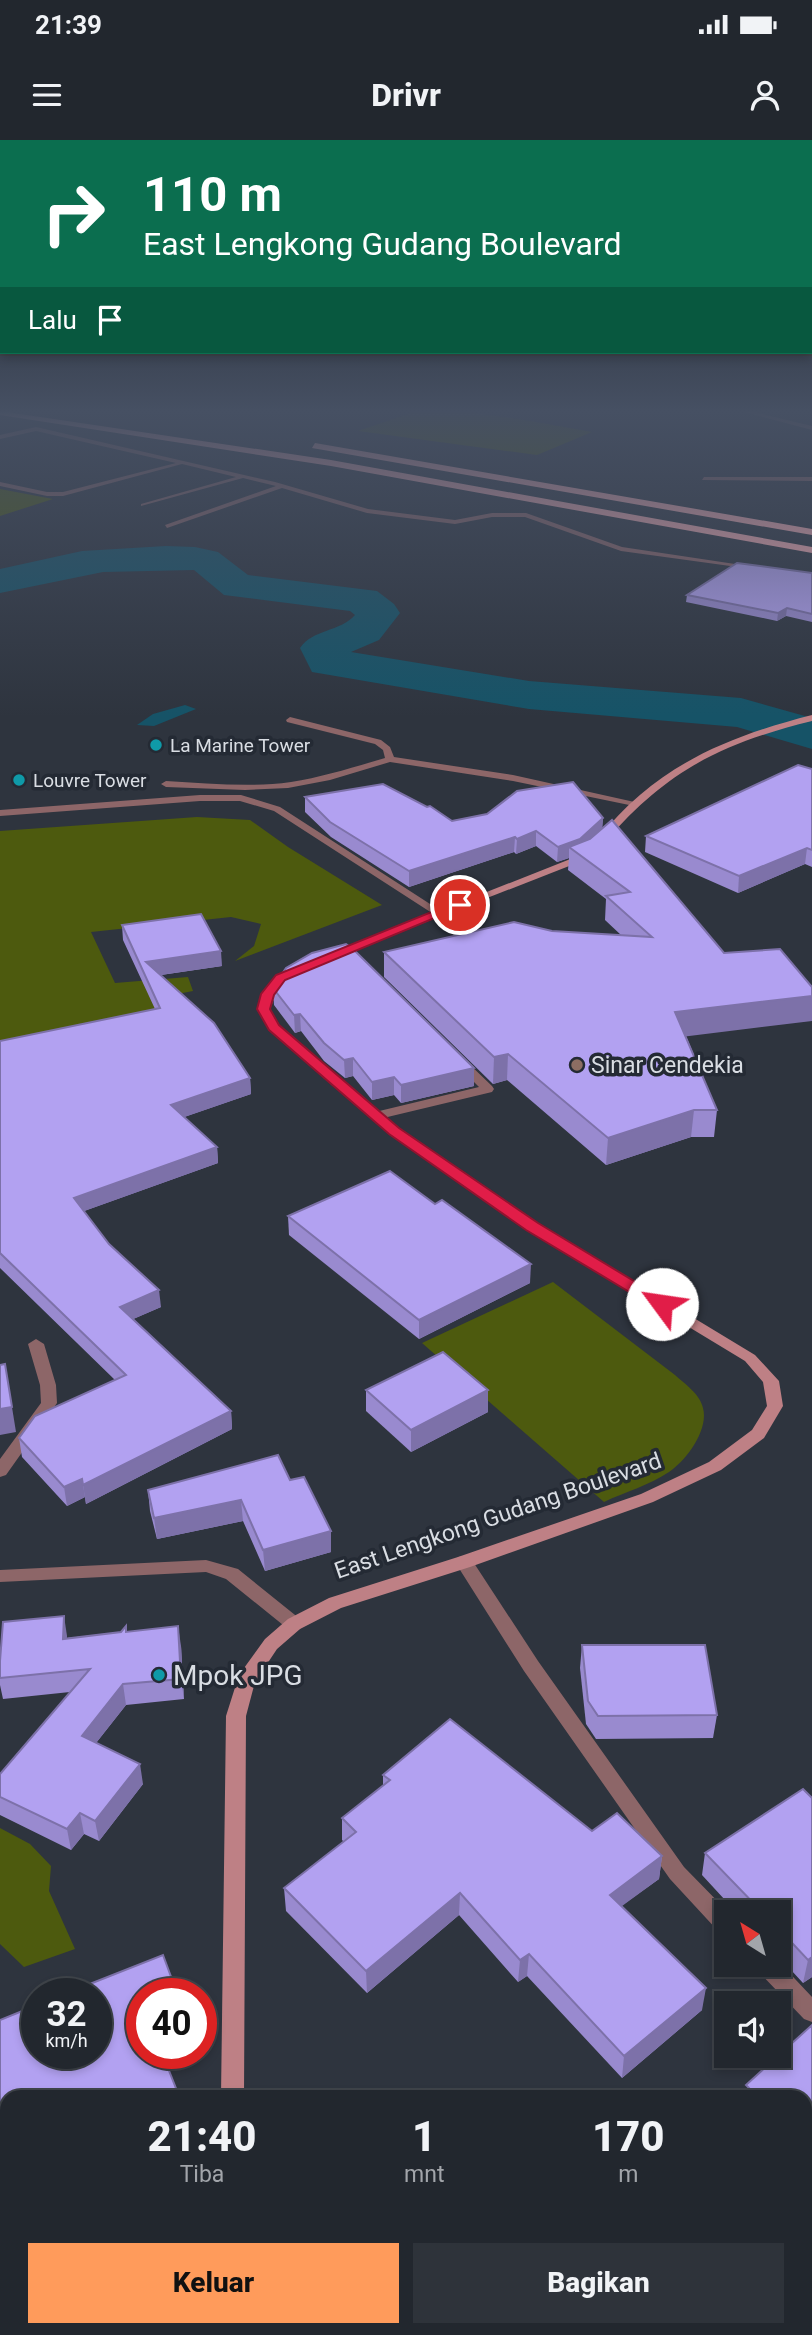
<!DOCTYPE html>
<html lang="id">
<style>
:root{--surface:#22272e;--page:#2e333a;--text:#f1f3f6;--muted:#a2a5aa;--line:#3f444a;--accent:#ff9b5b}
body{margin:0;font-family:Roboto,sans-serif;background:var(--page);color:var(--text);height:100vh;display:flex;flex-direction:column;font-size:26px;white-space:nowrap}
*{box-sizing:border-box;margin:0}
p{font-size:23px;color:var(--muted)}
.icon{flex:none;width:38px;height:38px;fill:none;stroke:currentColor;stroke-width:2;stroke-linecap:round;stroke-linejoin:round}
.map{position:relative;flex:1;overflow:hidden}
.sheet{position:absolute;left:0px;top:1950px;width:812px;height:247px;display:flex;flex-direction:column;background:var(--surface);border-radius:21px 21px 0 0;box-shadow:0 4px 10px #0003,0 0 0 2px var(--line)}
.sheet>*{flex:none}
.guide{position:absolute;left:0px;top:0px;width:812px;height:214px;box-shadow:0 4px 10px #0003,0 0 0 2px var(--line);background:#0b6e4f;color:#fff;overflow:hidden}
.needle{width:46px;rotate:323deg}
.buttons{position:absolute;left:714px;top:1760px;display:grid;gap:14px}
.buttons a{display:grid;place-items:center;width:77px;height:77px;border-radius:0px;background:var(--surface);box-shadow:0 4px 10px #0003,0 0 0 2px var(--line);font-size:35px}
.speed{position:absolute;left:21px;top:1838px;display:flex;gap:14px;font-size:35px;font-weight:700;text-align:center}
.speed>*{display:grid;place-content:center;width:91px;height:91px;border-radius:50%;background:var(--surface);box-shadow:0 4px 10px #0003,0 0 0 2px var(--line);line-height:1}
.speed small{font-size:18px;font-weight:400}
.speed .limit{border:10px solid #d22;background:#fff;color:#111}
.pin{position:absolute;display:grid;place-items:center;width:60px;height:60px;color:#fff;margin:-30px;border:4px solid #fff;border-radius:50%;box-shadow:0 2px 7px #0007}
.me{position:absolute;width:77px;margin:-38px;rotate:301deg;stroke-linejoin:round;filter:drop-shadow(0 0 5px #0008)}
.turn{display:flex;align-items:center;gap:24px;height:147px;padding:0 28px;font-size:32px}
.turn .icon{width:91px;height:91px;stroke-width:2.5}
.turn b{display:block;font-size:49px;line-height:60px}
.then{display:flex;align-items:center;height:66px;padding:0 28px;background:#0003;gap:14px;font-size:26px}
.eta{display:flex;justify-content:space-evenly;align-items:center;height:119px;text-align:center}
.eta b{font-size:42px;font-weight:800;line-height:49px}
.action{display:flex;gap:14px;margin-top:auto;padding:14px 28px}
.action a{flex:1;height:80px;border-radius:0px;background:var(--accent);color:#111;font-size:28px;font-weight:800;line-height:80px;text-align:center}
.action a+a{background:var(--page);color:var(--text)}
.status{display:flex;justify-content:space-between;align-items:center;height:49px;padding:0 35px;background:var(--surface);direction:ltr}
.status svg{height:19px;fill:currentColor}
header{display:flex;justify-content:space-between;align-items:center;height:91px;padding:0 28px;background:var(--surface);font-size:32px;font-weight:800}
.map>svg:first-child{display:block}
.green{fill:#4d5a0e}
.water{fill:#165367}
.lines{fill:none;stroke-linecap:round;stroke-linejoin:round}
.river{fill:#165367;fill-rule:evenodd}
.lane{fill:#8d6668;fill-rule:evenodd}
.street{fill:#8d6668;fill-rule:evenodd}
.secondary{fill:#be8085;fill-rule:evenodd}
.highway{fill:#fbaeb3;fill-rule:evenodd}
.wall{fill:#998acf}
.shaded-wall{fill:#7d71a9}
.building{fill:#b2a1f1;stroke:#7d71a9;stroke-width:2}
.route{fill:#e11d48;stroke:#92132f;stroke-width:2}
.culture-dot{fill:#0f9aa8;stroke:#242a34;stroke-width:2.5}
.education-dot{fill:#8d6e63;stroke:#242a34;stroke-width:2.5}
.labels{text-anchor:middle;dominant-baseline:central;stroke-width:7;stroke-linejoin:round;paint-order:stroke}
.far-poi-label{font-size:19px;fill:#d9dde3;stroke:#242a34;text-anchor:start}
.poi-label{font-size:23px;fill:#d9dde3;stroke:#242a34;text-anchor:start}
.street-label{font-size:23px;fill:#d9dde3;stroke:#242a34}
.near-poi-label{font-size:28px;fill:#d9dde3;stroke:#242a34;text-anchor:start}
</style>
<div class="status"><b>21:39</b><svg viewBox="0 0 49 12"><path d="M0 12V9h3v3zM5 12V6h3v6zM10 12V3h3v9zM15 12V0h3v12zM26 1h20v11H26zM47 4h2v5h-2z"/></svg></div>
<header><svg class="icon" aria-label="menu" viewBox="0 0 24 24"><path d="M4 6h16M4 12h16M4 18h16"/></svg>Drivr<svg class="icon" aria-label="person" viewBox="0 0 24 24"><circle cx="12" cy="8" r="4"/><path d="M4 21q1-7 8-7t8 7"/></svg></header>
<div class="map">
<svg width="812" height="2195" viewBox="0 0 812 2195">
<rect width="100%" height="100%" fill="#2e343e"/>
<!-- green -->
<g class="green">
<path d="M419 270C477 270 535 282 592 292L537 315 358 291Z"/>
<polygon points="0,349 53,359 0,376"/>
<polygon points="197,677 250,680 288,707 382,765 235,821 254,806 261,784 231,777 91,792 115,843 188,837 193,851 152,859 171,868 0,913 0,691"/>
<path d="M553 1142 675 1235C685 1244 700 1254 703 1268 709 1290 686 1321 669 1332 650 1345 625 1352 604 1362L422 1203Z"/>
<polygon points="0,1688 30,1704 51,1726 49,1751 75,1809 24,1827 0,1804"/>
</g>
<!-- water -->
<polygon class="water" points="185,565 196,569 154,586 137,585 153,574"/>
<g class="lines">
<!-- river -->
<path class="river" d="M166 406 195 407 218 412 248 435 377 451 394 464 400 473 379 500 351 512 529 541 741 558 812 578V609L737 587 529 569 312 532 300 508C313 489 340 492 355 475L350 471 224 455 194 430 103 432 0 453V429L82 411Z"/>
<!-- lane -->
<g class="lane">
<path d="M290 577 381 600 390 607 394 617 513 635 639 663 634 666 513 641 390 622 330 640 288 648 245 650 166 647 161 644 166 641C207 643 250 648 291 642 323 637 354 627 385 618L383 610 375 604 287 582 286 580Z"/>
<polygon points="461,919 465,920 492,946 494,949 492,952 375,980 369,976 371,973 479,947 455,923"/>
</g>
<!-- street -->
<g class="street">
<polygon points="737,270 746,270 812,286 812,290"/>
<polygon points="36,287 275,342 368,369 455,380 492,373 526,373 622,407 755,427 752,429 621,411 525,377 492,377 455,384 367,373 282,348 167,388 165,385 276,346 243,338 141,366 141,364 236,337 182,324 63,356 47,356 0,346 0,342 47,352 63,352 176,323 36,291 0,299 0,295"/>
<polygon points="704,337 812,337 812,341 702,340"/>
<polygon points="200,655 241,655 280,667 444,773 443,775 435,775 274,671 240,661 200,661 0,676 0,670"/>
<polygon points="36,1199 44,1204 56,1245 57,1263 6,1335 0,1337 0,1319 41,1263 40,1245 28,1204"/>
<polygon points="464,1416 470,1417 538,1521 684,1727 729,1773 726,1773 726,1793 718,1791 670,1739 524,1531 455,1422 458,1417"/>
<polygon points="206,1420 238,1429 300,1479 303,1484 300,1489 294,1491 288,1489 226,1439 206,1432 0,1442 0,1430"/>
<polygon points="779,1822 812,1857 812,1882 804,1879 759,1832 756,1825 779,1825"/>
</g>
<!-- secondary -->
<g class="secondary">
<path d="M812 575V581C723 603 667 630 606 701L598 699C654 627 726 597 812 575Z"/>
<polygon points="583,714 587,715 587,719 339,816 335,817 330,814"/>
<path d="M291 830 297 833 278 849 270 869 278 885 399 988 537 1083 755 1215 779 1241 783 1266 764 1298 721 1330 653 1362 470 1427 341 1468 300 1489 277 1509 255 1542 246 1576 244 1956H221L226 1576 239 1535 265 1499 288 1479 329 1458 458 1417 641 1354 709 1322 752 1290 767 1266 763 1242 745 1221 527 1089 389 994 269 889 258 869C263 851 273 836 291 830Z"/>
<polygon points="162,2189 189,2189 186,2195 159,2195"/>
</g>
<!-- highway -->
<g class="highway">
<polygon points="0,271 331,320 812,407 812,413 331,326 0,275"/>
<polygon points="315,303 812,389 812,395 312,308"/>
</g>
</g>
<!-- wall -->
<g class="wall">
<polygon points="812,433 812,482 786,476 777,481 686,462 687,455"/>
<polygon points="812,629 812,727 805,724 738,753 645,712 646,696"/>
<polygon points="305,657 452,681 603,678 602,688 612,680 686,896 717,970 714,997 691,997 606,1025 507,940 493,944 384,837 384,812 552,791 621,795 605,780 606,759 568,730 569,718 557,722 536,706 516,714 514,712 409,747 331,697 305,672"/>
<polygon points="122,785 222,826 161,835 250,938 251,954 184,977 217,1007 218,1023 84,1071 109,1104 161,1167 133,1179 231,1271 232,1289 86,1364 85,1357 67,1366 22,1317 19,1298 115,1240 0,1128 0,901 155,869 123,800"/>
<polygon points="273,848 474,928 474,946 401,963 394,955 372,960 353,936 345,938 324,921 301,891 295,893 274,865"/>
<polygon points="288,1076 530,1143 419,1199 289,1095"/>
<polygon points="366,1250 488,1250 488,1272 411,1312 366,1271"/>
<polygon points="290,1340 331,1391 331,1412 265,1431 243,1381 157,1399 150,1371 148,1350"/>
<polygon points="126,1486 127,1492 181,1506 184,1559 126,1565 96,1603 143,1644 99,1701 84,1694 71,1710 0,1675 0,1634 70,1552 3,1559 0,1545 0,1521 67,1498 121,1492"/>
<polygon points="582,1505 717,1575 713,1598 596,1599 586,1584 580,1528"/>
<polygon points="383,1635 592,1691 662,1716 659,1739 621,1766 702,1870 622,1938 527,1836 518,1842 459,1775 367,1853 286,1771 284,1748 344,1702 342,1700 342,1678 383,1646"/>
<polygon points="812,1658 812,1837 803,1843 779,1817 779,1773 737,1773 702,1735 705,1713"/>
<polygon points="205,2189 548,2189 553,2195 205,2195"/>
</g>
<!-- shaded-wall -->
<g class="shaded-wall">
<polygon points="787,468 786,476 777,481 778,473"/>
<polygon points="603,678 602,692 579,714 569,707 569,718 557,722 558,707"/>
<polygon points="536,691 536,706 516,714 517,699"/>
<polygon points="515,697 514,712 409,747 409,731"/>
<polygon points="807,708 805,724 738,753 739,736"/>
<polygon points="221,811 222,826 147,837 146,822"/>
<polygon points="812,856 812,881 673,898 675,872"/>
<polygon points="300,874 301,891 295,893 294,875"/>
<polygon points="508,914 507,940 493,944 494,917"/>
<polygon points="353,918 353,936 345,938 344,920"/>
<polygon points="474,928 474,946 401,963 401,945"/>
<polygon points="394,937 394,955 372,960 372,942"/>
<polygon points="250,938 251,954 173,981 171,965"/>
<polygon points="694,970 691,997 606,1025 608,998"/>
<polygon points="217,1007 218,1023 76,1074 74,1058"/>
<polygon points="531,1124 530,1143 419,1199 419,1180"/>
<polygon points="159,1150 161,1167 122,1184 120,1167"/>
<polygon points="5,1224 16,1292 0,1295 0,1269"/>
<polygon points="488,1250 488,1272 411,1312 411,1290"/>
<polygon points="231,1271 232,1289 86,1364 83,1345"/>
<polygon points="82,1339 85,1357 67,1366 64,1347"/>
<polygon points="241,1360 243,1381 157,1399 154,1378"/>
<polygon points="331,1391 331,1412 265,1431 263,1410"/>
<polygon points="64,1476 67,1496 66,1519 63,1499"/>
<polygon points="178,1486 181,1506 184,1559 181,1539"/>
<polygon points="123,1544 126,1565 85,1617 82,1596"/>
<polygon points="140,1624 143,1644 99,1701 95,1681"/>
<polygon points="80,1673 84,1694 71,1710 67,1689"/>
<polygon points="662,1716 659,1739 607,1777 610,1755"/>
<polygon points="460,1753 459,1775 367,1853 366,1831"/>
<polygon points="529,1814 527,1836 518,1842 520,1820"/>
<polygon points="812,1817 812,1837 803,1843 808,1820"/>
<polygon points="706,1848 702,1870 622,1938 624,1916"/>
<polygon points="158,1913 173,1913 159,1919"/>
<polygon points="812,2079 812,2095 805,2102 805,2086"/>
<polygon points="10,2189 52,2189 40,2195 11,2195"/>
</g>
<!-- building -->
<g class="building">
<polygon points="737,423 812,433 812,474 787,468 778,473 687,455"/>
<polygon points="798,625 812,629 812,710 807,708 739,736 646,696"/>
<polygon points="573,642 603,678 580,699 558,707 536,691 517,699 515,697 409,731 330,682 305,657 383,644 427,667 430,666 452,681 487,674 517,651"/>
<polygon points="612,680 724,813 780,809 812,847 812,856 675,872 717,970 694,970 608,998 508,914 494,917 384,812 514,782 552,791 652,797 606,756 630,752 569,707 590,699"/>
<polygon points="201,774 221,811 146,822 214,883 250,938 171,965 217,1007 74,1058 109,1104 159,1150 120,1167 231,1271 83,1345 82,1339 64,1347 19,1298 35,1276 126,1235 0,1113 0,901 160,868 122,785"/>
<polygon points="346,804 353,809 474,928 401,945 394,937 372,942 353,918 344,920 324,903 300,874 294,875 273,848 286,828 312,813"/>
<polygon points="390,1031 435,1064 442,1060 531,1124 419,1180 288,1076"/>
<polygon points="443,1212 488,1250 411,1290 366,1250"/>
<polygon points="5,1224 12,1267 0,1269 0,1225"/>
<polygon points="278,1315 290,1340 304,1337 331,1391 263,1410 241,1360 154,1378 148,1350"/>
<polygon points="64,1476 63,1499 121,1492 126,1486 126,1492 178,1486 181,1539 123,1544 82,1596 140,1624 95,1681 80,1673 67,1689 0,1657 0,1634 90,1529 0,1538 0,1521 3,1482"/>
<polygon points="582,1505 705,1505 717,1575 598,1576 588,1561"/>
<polygon points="450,1579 592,1691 617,1673 662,1716 610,1755 706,1848 624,1916 529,1814 520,1820 460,1753 366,1831 284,1748 356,1692 342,1678 390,1640 383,1635"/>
<polygon points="803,1649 812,1658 812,1817 808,1820 779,1789 779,1773 763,1773 705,1713"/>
<polygon points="163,1815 177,1853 142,1853 142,1913 162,1913 179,1956 7,1956 7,2189 10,2189 11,2195 0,2195 0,1880 37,1865 37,1913 96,1913 96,1853 67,1853"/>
<polygon points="812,1885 812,2079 805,2086 805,1956 740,1956 750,1949 746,1945"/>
<polygon points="215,2189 548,2189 553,2195 220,2195"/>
</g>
<!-- sky -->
<linearGradient id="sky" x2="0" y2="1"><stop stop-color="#191d22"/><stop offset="0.47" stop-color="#465063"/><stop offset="1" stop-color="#465063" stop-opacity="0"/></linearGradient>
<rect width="812" height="577" fill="url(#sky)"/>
<!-- route -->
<polygon class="route" points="456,762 466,765 285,840 274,855 270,869 279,885 399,988 538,1083 667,1161 670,1164 667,1168 656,1168 526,1090 389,994 269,890 257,869 261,854 276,835"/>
<!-- markers -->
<g class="culture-dot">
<circle cx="156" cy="605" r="7"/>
<circle cx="19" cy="640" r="7"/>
<circle cx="159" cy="1535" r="7"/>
</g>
<circle class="education-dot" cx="577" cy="925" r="7"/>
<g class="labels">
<!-- far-poi labels -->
<g class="far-poi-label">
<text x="170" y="605">La Marine Tower</text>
<text x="33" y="640">Louvre Tower</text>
</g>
<!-- poi labels -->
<g class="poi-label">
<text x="591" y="925">Sinar Cendekia</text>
</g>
<!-- street labels -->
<g class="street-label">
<text transform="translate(498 1376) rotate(-19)">East Lengkong Gudang Boulevard</text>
</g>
<!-- near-poi labels -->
<g class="near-poi-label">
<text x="173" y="1535">Mpok JPG</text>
</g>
</g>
</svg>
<div class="buttons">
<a><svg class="needle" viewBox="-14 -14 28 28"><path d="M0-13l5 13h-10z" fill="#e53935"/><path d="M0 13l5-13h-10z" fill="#a2a5aa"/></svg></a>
<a><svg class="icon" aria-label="sound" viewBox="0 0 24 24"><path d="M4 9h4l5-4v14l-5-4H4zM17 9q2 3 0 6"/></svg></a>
</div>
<div class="speed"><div>32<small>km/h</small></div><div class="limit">40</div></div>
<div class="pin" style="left:460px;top:765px;background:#d93025"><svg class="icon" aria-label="arrive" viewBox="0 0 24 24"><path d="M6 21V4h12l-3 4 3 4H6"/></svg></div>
<svg class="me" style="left:662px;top:1164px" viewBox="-20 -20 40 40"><circle r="19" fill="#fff"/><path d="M0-13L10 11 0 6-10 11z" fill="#e11d48"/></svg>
<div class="guide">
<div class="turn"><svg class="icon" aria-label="right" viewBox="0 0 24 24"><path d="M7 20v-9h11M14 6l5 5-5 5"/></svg><div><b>110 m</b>East Lengkong Gudang Boulevard</div></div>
<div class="then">Lalu<svg class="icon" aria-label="arrive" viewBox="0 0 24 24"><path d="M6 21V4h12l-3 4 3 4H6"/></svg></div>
</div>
<section class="sheet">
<div class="eta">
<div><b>21:40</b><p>Tiba</p></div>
<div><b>1</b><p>mnt</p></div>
<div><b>170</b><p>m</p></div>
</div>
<div class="action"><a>Keluar</a><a>Bagikan</a></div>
</section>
</div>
